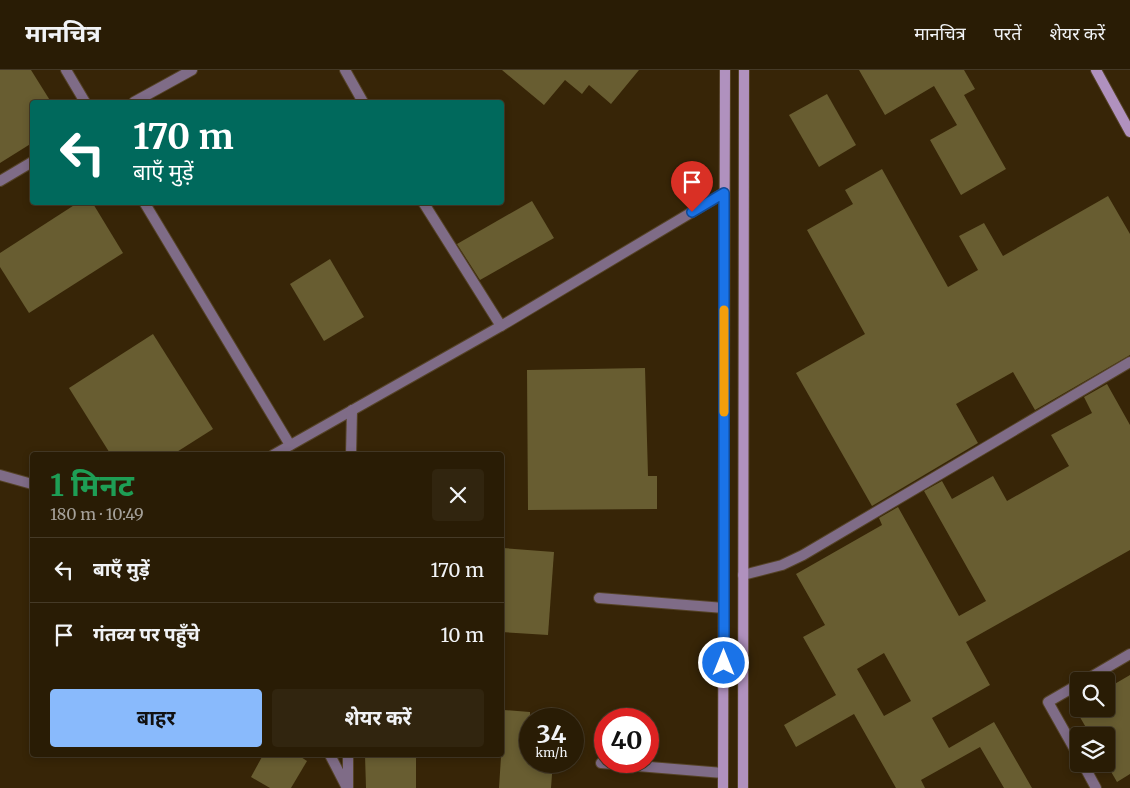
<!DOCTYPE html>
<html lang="hi">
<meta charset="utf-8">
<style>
:root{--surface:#291c05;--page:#31250f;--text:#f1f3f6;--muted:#a5a19a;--line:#453a27;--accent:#89bafc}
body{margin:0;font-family:Merriweather,"Noto Sans Devanagari",serif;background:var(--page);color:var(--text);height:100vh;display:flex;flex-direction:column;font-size:19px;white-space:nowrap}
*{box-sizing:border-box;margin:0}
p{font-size:16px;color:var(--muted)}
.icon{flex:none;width:28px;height:28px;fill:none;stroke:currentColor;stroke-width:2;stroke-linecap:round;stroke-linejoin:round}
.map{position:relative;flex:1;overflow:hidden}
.panel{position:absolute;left:30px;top:382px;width:474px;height:305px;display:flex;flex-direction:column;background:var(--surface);border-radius:5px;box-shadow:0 2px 8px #0003,0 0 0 1px var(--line)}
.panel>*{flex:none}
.top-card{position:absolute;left:30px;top:30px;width:474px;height:105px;border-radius:5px;box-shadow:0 2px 8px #0003,0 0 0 1px var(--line);background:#00695c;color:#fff;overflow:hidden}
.tools{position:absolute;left:1070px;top:602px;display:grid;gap:10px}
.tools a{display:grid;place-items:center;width:45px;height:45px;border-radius:5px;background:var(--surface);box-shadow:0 2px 8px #0003,0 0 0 1px var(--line);font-size:25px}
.speed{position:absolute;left:519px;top:638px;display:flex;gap:10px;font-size:25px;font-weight:700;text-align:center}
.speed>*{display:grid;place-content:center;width:65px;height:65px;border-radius:50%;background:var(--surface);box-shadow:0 2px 8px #0003,0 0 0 1px var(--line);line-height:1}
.speed small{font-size:12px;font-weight:400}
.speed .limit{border:8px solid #d22;background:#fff;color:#111}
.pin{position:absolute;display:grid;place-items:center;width:42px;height:42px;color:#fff;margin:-51px -21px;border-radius:50% 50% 50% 0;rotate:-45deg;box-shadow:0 0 5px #0007}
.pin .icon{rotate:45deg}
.me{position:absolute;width:55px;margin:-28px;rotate:0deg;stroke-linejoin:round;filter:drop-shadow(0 0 4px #0008)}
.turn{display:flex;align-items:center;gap:18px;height:105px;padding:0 20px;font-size:22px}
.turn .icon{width:65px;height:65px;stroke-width:2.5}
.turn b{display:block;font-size:35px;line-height:42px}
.round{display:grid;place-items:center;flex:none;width:52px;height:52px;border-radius:5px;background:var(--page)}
.headline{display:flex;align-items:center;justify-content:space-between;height:85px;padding:0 20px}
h1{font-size:30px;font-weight:700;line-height:38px;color:#1e9e55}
.action{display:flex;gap:10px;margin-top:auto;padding:10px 20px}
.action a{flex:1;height:58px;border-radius:5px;background:var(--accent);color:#111;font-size:20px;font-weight:700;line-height:58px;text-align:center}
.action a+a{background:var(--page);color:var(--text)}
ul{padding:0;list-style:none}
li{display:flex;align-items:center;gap:15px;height:65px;padding:0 20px;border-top:1px solid var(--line)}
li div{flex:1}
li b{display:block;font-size:19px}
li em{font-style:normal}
header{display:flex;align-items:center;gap:30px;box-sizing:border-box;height:70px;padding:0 25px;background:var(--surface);border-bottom:1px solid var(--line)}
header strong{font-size:24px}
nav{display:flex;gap:28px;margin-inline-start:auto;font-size:18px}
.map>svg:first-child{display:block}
.building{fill:#685d31;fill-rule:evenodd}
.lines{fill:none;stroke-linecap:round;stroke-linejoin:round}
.lane-casing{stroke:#554327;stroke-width:12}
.street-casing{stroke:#554327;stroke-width:12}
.secondary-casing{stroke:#554327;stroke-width:12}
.lane{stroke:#7f6c87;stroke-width:10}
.street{stroke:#7f6c87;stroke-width:10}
.secondary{stroke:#b091be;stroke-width:10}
.route-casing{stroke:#114b97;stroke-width:12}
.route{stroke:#1a73e8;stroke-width:9}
.slow{stroke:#f59e0b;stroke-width:9}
</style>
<header>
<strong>मानचित्र</strong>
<nav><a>मानचित्र</a><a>परतें</a><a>शेयर करें</a></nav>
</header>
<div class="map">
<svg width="1130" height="718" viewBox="0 0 1130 718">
<rect width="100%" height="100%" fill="#372507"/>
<!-- building -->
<g class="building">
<polygon points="0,0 31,0 51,32 32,32 32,73 0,93"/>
<polygon points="502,0 639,0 611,34 589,15 582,24 565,10 544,35"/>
<polygon points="859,0 964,0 975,19 964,25 1006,99 961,125 930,70 957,55 934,16 885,45"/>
<polygon points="827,24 856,75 819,97 789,45"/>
<polygon points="882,99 948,217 978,200 959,166 984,153 1003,186 1108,126 1130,164 1130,285 1035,340 1013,302 956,334 978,373 872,436 796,303 865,264 807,160 853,134 845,120"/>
<polygon points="532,131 554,168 480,210 457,174"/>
<polygon points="79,132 92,132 123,183 29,243 0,197 0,183"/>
<polygon points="330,189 364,247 324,271 290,214"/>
<polygon points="153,264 213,359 172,385 111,385 69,318"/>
<polygon points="645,298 648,406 657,406 657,439 528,440 527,300"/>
<path d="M1107 314 1130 355V480L966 572 990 615 932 648 949 678 994 652 1032 718H1004L980 677 921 710 925 718H896L854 644 796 677 784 655 836 625 803 567 825 555 796 504 882 455 879 448 898 437 959 546 986 531 924 421 942 411 952 429 993 406 1007 431 1069 396 1051 365 1092 343 1084 327ZM884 583 911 631 884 646 857 599Z"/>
<polygon points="503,478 554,482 548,565 501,562"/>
<polygon points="1130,605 1130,704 1117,712 1106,693 1106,666 1091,666 1074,637 1079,635 1079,639 1106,639 1106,619"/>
<polygon points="504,640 530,642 530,691 553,691 551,718 499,718"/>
<polygon points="263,685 298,685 307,691 291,718 270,718 251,707"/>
<polygon points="365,685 416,685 416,718 366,718"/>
</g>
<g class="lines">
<!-- lane casing -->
<g class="lane-casing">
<g id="lane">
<polyline points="743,505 782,495 803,485 1130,292"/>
<polyline points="599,528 724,538"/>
<polyline points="1084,611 1130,584"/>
<polyline points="1079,614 1048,632 1079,687"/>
<polyline points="601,693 723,703"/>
<polyline points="1083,694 1096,718"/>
</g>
</g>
<!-- street casing -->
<g class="street-casing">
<g id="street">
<polyline points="66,0 85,32"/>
<polyline points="345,0 363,32"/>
<polyline points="134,32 192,0"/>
<polyline points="0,111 32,92"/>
<polyline points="144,132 290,375"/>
<polyline points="423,132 501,256"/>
<polyline points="273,385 501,256 724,123"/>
<polyline points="351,385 352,340"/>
<polyline points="0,405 32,414"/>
<polyline points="330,685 347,718"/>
<polyline points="348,717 348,685"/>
</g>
</g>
<!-- secondary casing -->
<g class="secondary-casing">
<g id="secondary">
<polyline points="1096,0 1130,62"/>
<polyline points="723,718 725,0"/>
<polyline points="743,718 744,0"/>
</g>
</g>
<!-- lane -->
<use href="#lane" class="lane"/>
<!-- street -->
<use href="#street" class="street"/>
<!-- secondary -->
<use href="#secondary" class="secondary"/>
</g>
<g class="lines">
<!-- route casing -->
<g class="route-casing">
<polyline id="route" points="692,142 724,123 724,593"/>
</g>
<!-- route -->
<use href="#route" class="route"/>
<!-- slow -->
<polyline class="slow" points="724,342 724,240"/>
</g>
</svg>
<div class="tools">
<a><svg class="icon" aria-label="search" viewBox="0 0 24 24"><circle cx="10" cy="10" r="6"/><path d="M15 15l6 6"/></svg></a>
<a><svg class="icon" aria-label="layers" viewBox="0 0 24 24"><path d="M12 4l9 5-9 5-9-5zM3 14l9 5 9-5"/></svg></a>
</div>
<div class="speed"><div>34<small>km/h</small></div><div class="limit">40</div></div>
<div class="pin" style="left:692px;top:142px;background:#d93025"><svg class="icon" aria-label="arrive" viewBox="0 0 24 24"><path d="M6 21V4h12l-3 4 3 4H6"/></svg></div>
<svg class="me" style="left:724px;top:593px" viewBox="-20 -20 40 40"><circle r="17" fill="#1a73e8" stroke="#fff" stroke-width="3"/><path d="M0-11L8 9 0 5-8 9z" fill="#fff"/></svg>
<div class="top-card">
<div class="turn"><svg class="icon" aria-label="left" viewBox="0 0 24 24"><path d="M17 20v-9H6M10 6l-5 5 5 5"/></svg><div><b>170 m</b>बाएँ मुड़ें</div></div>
</div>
<section class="panel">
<div class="headline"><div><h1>1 मिनट</h1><p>180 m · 10:49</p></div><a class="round"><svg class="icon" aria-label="close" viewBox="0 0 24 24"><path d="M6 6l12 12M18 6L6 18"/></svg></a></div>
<ul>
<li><svg class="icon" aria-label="left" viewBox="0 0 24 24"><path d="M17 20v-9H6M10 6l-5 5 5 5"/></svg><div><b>बाएँ मुड़ें</b></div><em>170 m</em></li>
<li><svg class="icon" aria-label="arrive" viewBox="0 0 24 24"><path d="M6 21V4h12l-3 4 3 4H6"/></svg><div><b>गंतव्य पर पहुँचे</b></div><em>10 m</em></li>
</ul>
<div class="action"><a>बाहर</a><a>शेयर करें</a></div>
</section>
</div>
